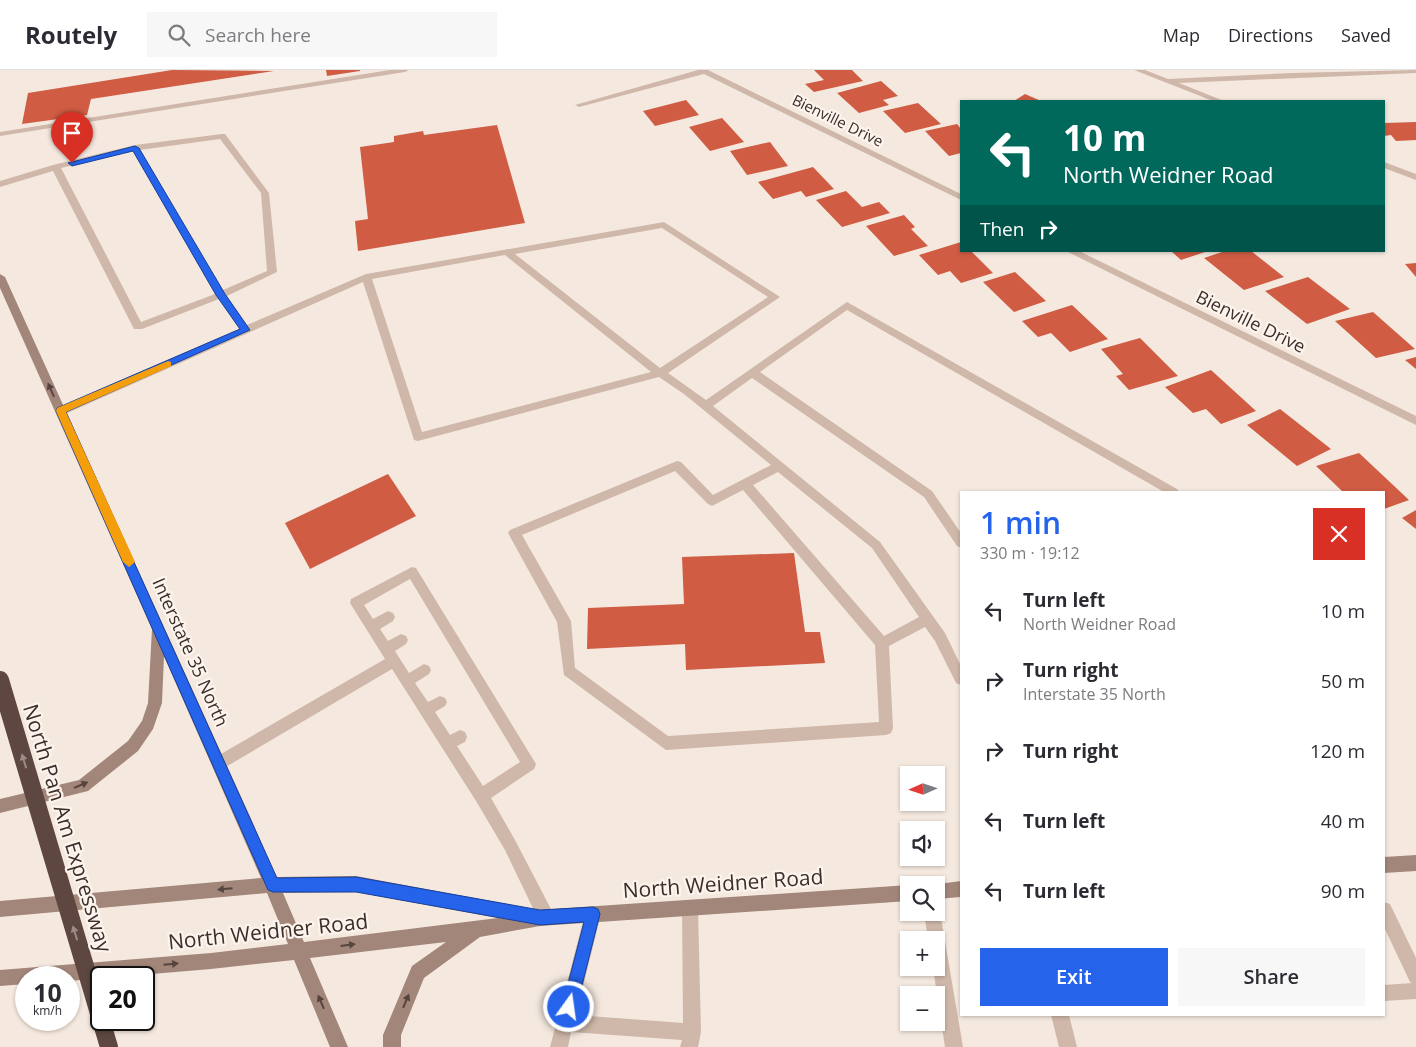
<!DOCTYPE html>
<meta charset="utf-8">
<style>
:root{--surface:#fff;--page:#f7f7f7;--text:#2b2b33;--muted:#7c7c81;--line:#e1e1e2;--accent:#2563eb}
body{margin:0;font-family:"Open Sans",sans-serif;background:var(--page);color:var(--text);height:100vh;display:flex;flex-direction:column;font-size:19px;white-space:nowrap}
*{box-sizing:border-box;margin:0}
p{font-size:16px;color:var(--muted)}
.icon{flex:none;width:28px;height:28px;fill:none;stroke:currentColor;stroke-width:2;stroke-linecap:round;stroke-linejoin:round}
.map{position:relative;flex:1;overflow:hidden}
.sheet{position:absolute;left:960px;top:421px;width:425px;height:525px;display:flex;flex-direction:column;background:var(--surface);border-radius:0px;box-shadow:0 1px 4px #0004}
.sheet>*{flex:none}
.banner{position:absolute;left:960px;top:30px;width:425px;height:152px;border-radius:0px;box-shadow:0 1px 4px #0004;background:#00695c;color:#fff;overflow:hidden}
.needle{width:32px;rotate:267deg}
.buttons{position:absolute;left:900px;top:696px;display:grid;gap:10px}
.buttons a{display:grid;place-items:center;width:45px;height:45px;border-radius:0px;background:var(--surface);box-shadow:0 1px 4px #0004;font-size:25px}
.speed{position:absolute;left:15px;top:896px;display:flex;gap:10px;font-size:25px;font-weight:700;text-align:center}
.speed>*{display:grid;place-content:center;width:65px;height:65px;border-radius:50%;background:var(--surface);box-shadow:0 1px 4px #0004;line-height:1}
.speed small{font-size:12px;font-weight:400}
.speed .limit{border:2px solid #111;border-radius:8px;background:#fff;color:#111}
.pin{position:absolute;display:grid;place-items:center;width:42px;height:42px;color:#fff;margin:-51px -21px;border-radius:50% 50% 50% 0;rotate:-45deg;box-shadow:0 0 5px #0007}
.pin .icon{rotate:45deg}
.me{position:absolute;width:55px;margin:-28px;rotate:14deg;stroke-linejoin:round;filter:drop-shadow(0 0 4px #0008)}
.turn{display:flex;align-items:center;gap:18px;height:105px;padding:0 20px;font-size:22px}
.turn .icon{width:65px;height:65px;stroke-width:2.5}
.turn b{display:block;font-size:35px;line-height:42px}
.then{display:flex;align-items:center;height:48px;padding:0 20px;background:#0003;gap:10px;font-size:19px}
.round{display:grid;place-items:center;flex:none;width:52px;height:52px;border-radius:0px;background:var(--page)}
.overview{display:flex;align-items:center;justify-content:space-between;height:85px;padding:0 20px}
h1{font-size:30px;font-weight:600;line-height:38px;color:var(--accent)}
.cta{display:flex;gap:10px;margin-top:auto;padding:10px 20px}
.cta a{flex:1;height:58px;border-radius:0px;background:var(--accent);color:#fff;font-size:20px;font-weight:600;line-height:58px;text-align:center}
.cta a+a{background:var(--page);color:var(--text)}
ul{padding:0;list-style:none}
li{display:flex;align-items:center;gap:15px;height:70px;padding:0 20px}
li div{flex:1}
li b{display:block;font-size:19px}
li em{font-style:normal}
header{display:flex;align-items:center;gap:30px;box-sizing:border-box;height:70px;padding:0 25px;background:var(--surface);border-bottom:1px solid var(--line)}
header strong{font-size:24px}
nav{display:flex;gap:28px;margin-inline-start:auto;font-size:18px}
.search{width:350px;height:45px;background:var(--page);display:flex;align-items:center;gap:12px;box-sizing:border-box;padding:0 18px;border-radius:0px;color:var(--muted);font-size:19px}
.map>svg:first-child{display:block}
.building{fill:#cf5c43}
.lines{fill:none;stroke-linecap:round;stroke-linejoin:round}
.lane{fill:#cfb8a9;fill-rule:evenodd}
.street{fill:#cfb8a9;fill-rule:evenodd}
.secondary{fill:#a3867a;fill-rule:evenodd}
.highway-bridge{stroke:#5d4740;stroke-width:18}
.oneway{fill:#56443e}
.oneway2{fill:#9d8c85}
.route{fill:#2563eb;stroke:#184099}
.slow{fill:#f59e0b}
.labels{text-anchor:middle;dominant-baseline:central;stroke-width:4.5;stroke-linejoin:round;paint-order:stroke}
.far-street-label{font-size:15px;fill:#3c2e2a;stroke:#fcf4ed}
.street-label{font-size:18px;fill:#3c2e2a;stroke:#fcf4ed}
.near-street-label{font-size:21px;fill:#3c2e2a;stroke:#fcf4ed}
</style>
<header>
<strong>Routely</strong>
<div class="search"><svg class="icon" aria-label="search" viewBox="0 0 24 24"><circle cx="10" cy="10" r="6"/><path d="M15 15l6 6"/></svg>Search here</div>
<nav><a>Map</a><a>Directions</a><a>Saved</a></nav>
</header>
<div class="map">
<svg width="1416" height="977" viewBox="0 0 1416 977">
<rect width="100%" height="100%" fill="#f5e9df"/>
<!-- building -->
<g class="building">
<polygon points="172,0 274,1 91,29 87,45 22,54 28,23"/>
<polygon points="326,0 360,0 360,1 327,6"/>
<polygon points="814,0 852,0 863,11 814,22 805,14 824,10"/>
<polygon points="881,11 898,26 883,30 889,35 859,43 837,23"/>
<polygon points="1025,24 1041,31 1014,31"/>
<polygon points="686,30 699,45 655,56 643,41"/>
<polygon points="918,33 941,54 905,63 883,41"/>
<polygon points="722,48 744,72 710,81 689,57"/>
<polygon points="1416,52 1416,70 1396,71 1391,65 1384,66 1384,53"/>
<polygon points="957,54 961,59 961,83 949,86 925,61"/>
<polygon points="497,55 525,153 358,181 355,151 368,149 360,77 394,72 394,66 423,61 424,65"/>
<polygon points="770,72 788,96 747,105 730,81"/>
<polygon points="813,97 834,119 806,127 801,121 773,129 758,112"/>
<polygon points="846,121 862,137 879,132 890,143 842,157 816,130"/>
<polygon points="904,145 915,157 911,159 928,176 894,186 866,156"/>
<polygon points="961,172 961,181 971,181 993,203 961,213 950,201 938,205 919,185"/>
<polygon points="1171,181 1205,181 1205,182 1181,190"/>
<polygon points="1225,181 1251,181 1284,207 1244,220 1204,188"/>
<polygon points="1416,193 1416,207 1405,194"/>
<polygon points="1015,202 1046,231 1014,242 983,212"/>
<polygon points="1308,207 1350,239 1307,254 1265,221"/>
<polygon points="1072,235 1108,269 1070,282 1051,263 1038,267 1022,251"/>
<polygon points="1373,242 1415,279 1376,288 1335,251"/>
<polygon points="1140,268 1178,306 1129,320 1116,306 1123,304 1101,279"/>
<polygon points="1416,287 1416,299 1405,290"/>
<polygon points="1211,300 1256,341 1221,354 1206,339 1193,343 1165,317"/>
<polygon points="1280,339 1331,379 1297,396 1247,355"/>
<polygon points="1359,383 1409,430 1384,439 1384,422 1339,422 1342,421 1316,396"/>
<polygon points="388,404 416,446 310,499 285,453"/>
<polygon points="1416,440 1416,459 1402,448"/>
<polygon points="794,483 805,562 820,562 825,593 686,600 685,574 587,579 588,538 684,534 682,487"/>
</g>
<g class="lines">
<!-- lane -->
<g class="lane">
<polygon points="390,0 409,0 405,2 0,66 0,62"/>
<path d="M222 64H225L269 123 277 202 227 226 247 255 366 204 664 152 780 227 668 303 706 330 847 232 1177 419 1179 422H1164L847 240 760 302 932 421 961 463V478L957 476 924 427 752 308 713 336 880 472 945 563 961 596V615L956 613 935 571 925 557 889 576 893 658 891 663 886 665 666 680 564 605 557 552 508 463 510 460 677 391 681 392 713 425 771 395 684 324 659 307 418 371 414 370 363 212 65 344H57L55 341 57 338 239 259 219 229 142 259H134L53 101 0 117V111L53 95 135 75ZM220 69 261 123 267 201 223 220 140 80ZM133 81 215 224 141 252 61 98ZM662 158 768 227 660 298 515 184ZM505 185 651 302 422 362 372 209ZM675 401 708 434 712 436 743 420 875 575 879 652 668 666 575 598 571 551 522 465ZM778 402 872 478 919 547 884 566 753 415Z"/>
<path d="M412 497 416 498 536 694 534 699 491 728 515 770 552 841 554 847 552 853 546 855 540 853 505 780 476 731 392 599 224 698 219 700 214 698 212 693 214 688 385 589 350 533 351 529ZM410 509 520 692 483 716 457 676 465 672 467 667 465 662 460 660 450 665 435 642 445 636 447 632 445 628 440 626 428 632 415 613 429 604 431 600 429 596 424 594 409 603 395 581 406 574 408 570 406 566 401 564 388 571 380 559 393 551 395 547 393 543 388 541 373 549 364 535Z"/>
<polygon points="690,830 696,832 698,838 701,962 698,977 680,977 682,970 571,962 568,977 550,977 585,844 587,838 593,836 599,838 601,844 576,945 683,953 682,838 684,832"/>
<polygon points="1384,832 1390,834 1416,888 1416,929 1384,931 1384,915 1412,913 1410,912 1384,857"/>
<polygon points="936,836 940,842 963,977 945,977 933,898 936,898 936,870 928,870 924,842 936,842"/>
<polygon points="1051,945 1069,945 1077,977 1059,977"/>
</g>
<!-- street -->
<g class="street">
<polygon points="698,0 708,0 961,124 961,130 704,4 579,37 575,35"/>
<polygon points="1134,0 1145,0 1168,9 1291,3 1416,0 1416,3 1179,13 1224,31 1213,31"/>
<polygon points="1384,92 1416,104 1416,110 1384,98"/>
<polygon points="1066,181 1079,181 1416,346 1416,355"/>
</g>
<!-- secondary -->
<g class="secondary">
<path d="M0 204 5 207 252 751 276 807 356 806 538 840 909 815V831L540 856 480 867 424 908 401 965V977H383V965L412 896 446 872 310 888 348 977H330L294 890 211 899 69 911V908H26V914L0 916V900L211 883 288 874 267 823 0 847V831L261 808 164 586 162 633 153 659 138 681 88 721 0 743V729L79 710 128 671 142 651 148 633 152 559 0 218ZM356 822 498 848 304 872 283 823Z"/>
<polygon points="1416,785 1416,801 1384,803 1384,787"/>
<polygon points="961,811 961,827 936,829 936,815 931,815"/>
</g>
<!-- highway-bridge -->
<polyline class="highway-bridge" points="0,610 109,977"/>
</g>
<!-- one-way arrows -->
<defs><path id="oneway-solid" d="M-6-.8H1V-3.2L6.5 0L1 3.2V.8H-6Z" transform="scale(1.25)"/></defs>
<g class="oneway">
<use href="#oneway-solid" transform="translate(51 320) rotate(-114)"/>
<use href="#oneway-solid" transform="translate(81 715) rotate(-23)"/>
<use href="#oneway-solid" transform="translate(225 819) rotate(175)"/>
<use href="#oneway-solid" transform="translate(348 875) rotate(-7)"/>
<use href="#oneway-solid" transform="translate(171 894) rotate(-5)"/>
<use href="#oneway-solid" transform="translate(406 931) rotate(-67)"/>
<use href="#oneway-solid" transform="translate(321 932) rotate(-113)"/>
</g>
<g class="oneway2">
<use href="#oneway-solid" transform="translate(24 691) rotate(-107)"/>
<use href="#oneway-solid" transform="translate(75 863) rotate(-107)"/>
</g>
<!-- route -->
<polygon class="route" points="135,76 139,78 225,224 250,260 66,342 277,808 356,807 540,840 593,837 598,839 600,844 575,943 569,945 564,943 562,937 584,852 540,855 356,822 273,822 268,820 56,341 57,338 240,259 216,225 133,81 72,96 68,93"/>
<!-- slow -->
<polygon class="slow" points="168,291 171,292 171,296 66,342 135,492 129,497 123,492 56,341 57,338"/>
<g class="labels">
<!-- far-street labels -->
<g class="far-street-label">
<text transform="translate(838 50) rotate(26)">Bienville Drive</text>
</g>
<!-- street labels -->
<g class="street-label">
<text transform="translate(1251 251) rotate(26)">Bienville Drive</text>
<text transform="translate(191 582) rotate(66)">Interstate 35 North</text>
</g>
<!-- near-street labels -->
<g class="near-street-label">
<text transform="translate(68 758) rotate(73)">North Pan Am Expressway</text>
<text transform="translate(723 813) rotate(-4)">North Weidner Road</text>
<text transform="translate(268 861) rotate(-6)">North Weidner Road</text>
</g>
</g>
</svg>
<div class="buttons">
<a><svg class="needle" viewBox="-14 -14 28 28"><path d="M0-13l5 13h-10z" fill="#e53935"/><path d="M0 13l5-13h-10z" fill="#7c7c81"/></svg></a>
<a><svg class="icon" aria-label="sound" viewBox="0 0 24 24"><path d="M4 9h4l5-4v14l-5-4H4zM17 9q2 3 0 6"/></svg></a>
<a><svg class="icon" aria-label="search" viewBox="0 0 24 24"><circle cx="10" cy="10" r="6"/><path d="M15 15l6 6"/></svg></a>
<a>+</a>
<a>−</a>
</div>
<div class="speed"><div>10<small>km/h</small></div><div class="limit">20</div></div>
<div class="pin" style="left:72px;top:93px;background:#d93025"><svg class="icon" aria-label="arrive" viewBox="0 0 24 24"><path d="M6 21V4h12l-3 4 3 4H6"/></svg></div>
<svg class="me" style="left:569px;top:937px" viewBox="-20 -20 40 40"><circle r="17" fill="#2563eb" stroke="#fff" stroke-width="3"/><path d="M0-11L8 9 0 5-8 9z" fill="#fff"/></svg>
<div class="banner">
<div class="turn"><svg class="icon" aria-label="left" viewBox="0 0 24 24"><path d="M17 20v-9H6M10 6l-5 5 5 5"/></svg><div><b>10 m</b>North Weidner Road</div></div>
<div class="then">Then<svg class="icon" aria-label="right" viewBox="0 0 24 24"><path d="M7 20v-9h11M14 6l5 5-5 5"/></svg></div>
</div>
<section class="sheet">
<div class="overview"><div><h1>1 min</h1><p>330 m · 19:12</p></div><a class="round" style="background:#d93025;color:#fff"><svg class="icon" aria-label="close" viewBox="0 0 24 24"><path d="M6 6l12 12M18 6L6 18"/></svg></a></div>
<ul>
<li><svg class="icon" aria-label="left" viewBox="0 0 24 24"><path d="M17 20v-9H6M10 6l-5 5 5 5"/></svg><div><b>Turn left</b><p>North Weidner Road</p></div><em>10 m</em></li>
<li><svg class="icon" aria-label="right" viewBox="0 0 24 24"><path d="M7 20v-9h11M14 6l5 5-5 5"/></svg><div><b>Turn right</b><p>Interstate 35 North</p></div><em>50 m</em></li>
<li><svg class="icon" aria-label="right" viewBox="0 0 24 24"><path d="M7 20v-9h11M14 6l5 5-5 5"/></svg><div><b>Turn right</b></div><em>120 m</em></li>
<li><svg class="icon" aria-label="left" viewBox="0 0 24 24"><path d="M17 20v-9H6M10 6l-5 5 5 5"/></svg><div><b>Turn left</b></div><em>40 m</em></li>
<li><svg class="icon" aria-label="left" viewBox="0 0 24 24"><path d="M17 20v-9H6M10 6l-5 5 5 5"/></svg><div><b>Turn left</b></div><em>90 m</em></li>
</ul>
<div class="cta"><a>Exit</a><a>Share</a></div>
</section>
</div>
